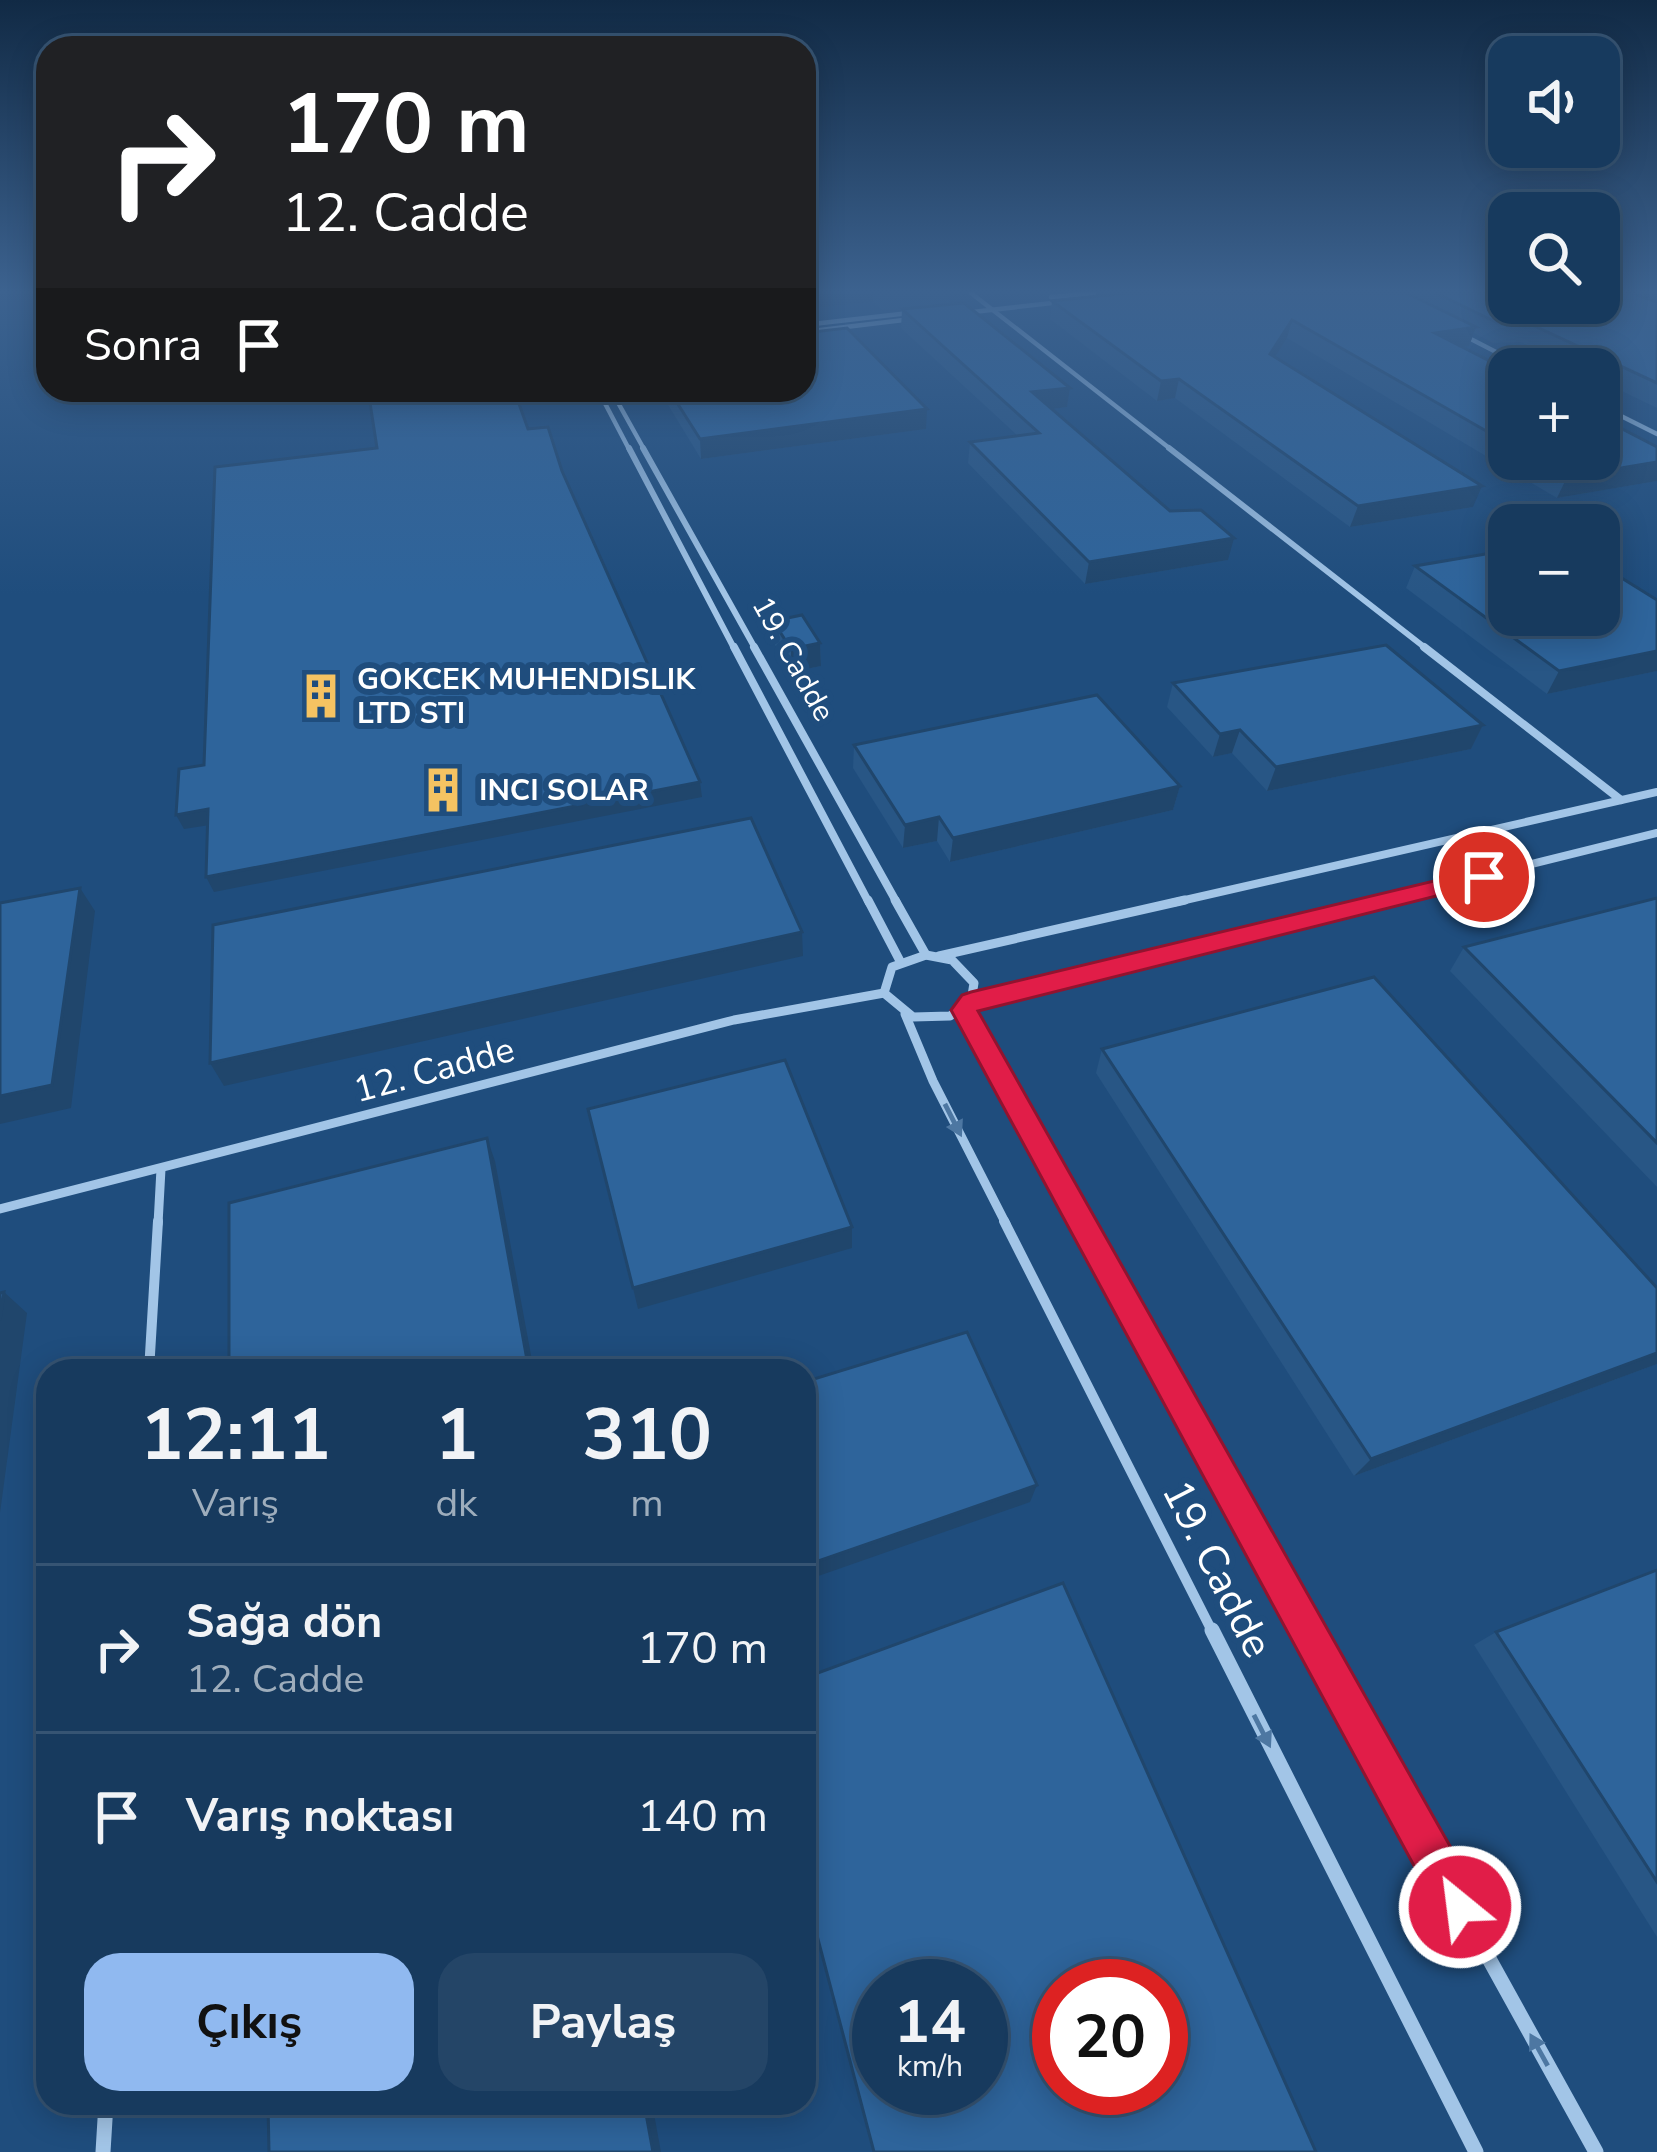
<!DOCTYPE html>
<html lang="tr">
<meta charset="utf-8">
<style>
:root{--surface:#173a5e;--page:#244567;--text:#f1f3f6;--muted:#9eadbc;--line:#365473;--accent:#90b9f0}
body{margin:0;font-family:"Nunito Sans",sans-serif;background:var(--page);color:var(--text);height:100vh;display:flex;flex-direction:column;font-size:45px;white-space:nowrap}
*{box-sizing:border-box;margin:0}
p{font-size:39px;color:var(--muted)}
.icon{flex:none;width:66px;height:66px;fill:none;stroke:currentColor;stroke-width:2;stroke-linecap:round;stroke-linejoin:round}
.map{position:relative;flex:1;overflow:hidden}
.details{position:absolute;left:36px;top:1359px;width:780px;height:756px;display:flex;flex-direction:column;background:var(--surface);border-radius:36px;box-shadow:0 6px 30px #0003,0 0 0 3px var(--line)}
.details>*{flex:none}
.banner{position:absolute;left:36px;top:36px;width:780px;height:366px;border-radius:36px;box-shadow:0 6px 30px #0003,0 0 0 3px var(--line);background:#202124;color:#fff;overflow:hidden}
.tools{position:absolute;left:1488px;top:36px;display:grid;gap:24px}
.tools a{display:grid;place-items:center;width:132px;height:132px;border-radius:24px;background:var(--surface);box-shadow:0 6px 30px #0003,0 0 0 3px var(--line);font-size:60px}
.speed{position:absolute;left:852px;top:1959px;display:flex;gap:24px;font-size:60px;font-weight:700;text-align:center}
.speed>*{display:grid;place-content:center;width:156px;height:156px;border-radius:50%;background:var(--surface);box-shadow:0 6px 30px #0003,0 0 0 3px var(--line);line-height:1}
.speed small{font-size:30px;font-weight:400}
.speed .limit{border:18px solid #d22;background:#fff;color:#111}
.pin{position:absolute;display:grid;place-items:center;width:102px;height:102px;color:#fff;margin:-51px;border:6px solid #fff;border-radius:50%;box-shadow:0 3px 12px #0007}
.me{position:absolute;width:132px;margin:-66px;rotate:331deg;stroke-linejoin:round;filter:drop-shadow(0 0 9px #0008)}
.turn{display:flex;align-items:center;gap:42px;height:252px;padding:0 48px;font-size:54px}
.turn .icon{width:156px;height:156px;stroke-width:2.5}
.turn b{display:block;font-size:84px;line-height:102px}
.then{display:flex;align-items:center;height:114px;padding:0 48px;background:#0003;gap:24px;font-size:45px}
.eta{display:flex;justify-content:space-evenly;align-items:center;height:204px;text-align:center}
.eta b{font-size:72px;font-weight:700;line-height:84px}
.primary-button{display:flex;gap:24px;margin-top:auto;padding:24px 48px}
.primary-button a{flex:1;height:138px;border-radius:36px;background:var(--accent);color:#111;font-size:48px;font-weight:700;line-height:138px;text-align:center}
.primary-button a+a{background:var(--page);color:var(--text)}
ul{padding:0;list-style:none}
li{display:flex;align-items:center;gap:36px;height:168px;padding:0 48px;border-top:3px solid var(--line)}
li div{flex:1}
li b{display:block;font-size:45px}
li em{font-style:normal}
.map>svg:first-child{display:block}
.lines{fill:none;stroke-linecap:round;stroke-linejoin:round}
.lane-far5{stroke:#a2c5e7;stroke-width:4.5}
.lane-far4{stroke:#a2c5e7;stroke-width:6}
.lane-far3{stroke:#a2c5e7;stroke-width:8}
.lane-far2{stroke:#a2c5e7;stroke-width:9}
.lane-far1{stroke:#a2c5e7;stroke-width:10}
.lane{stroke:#a2c5e7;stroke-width:15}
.wall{fill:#285685}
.shaded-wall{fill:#20466c}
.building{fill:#2e649b;stroke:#20466c;stroke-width:3;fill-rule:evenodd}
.oneway{fill:#4d77a2}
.route{fill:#e11d48;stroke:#92132f;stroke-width:3}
.labels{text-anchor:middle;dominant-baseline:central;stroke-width:12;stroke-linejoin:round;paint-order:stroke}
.far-street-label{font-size:30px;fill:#fff;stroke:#1f4d7d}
.far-poi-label{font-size:30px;font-weight:bold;fill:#fff;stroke:#1f4d7d;text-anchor:start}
.street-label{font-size:36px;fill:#fff;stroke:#1f4d7d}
.near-street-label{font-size:42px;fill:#fff;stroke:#1f4d7d}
</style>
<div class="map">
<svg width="1657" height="2152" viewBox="0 0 1657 2152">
<rect width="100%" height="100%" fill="#1f4d7d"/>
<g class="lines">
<!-- lane-far5 -->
<g class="lane-far5">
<polyline points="971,293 1173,451"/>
<polyline points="1051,297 1094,293"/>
<polyline points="964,313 1061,302"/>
<polyline points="804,325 909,313"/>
<polyline points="804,332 912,319"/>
<polyline points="1465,336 1529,369"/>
<polyline points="598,390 630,451"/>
<polyline points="611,390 645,451"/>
<polyline points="1599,405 1657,434"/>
</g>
<!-- lane-far4 -->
<g class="lane-far4">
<polyline points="629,448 735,650"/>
<polyline points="643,448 756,650"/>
<polyline points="1169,448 1428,650"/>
</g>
<!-- lane-far3 -->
<g class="lane-far3">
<polyline points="734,647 869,903"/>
<polyline points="754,647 897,903"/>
<polyline points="1424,647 1621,800"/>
<polyline points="1172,903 1657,792"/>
<polyline points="1374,903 1657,833"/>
</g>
<!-- lane-far2 -->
<g class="lane-far2">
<polyline points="868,900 900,961"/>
<polyline points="895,900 926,955"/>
<polygon points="926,955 952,960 974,983 971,1002 950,1016 913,1017 884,993 892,967"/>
<polyline points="939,956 1185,900"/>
<polyline points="971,1002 1386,900"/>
<polyline points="964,1010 1083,1224"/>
<polyline points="905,1014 933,1081 1006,1224"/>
<polyline points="0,1209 734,1020 884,993"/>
<polyline points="158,1224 161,1169"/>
</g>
<!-- lane-far1 -->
<g class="lane-far1">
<polyline points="1004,1221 1213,1633"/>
<polyline points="1081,1221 1309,1633"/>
<polyline points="149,1371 158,1221"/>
</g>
<!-- lane -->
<g class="lane">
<polyline points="1212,1630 1476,2152"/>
<polyline points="1307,1630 1596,2152"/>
<polyline points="103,2152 106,2103"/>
</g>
</g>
<!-- wall -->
<g class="wall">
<polygon points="804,293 950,293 949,304 1070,388 1067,407 1052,409 1228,560 1085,584 968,463 970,442 1018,436 901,328 902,310 882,310 873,302 804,309"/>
<polygon points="1128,293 1509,293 1657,302 1657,408 1599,380 1599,369 1577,369 1521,342 1493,343 1474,333 1469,346 1463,347 1509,371 1509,459 1599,459 1657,447 1657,481 1557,498 1287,338 1275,357 1473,507 1350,527 1175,398 1157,401 1050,319 1052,301"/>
<polygon points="659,390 804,390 926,429 701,459"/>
<polygon points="1415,566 1657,600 1657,671 1547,694 1406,588"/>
<polygon points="773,621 820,643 821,666 791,672 774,643"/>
<polygon points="1173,683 1483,725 1471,749 1267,791 1232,753 1213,757 1167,707"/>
<polygon points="854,745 1180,786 1173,810 950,862 937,841 903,848 853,768"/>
<polygon points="1657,898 1657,1187 1450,971 1464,947"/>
<polygon points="1102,1049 1657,1288 1657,1364 1354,1476 1096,1073"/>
<polygon points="1657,1570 1657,1937 1474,1645 1496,1632"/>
</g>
<!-- shaded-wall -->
<g class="shaded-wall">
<polygon points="804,293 873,293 873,302 804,309"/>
<polygon points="1292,320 1287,338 1265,373 1270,354"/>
<polygon points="1476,327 1469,346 1428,352 1435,333"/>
<polygon points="1179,379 1175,398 1157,401 1161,381"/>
<polygon points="1070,388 1067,407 1030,412 1032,392"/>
<polygon points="927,409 926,429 701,459 700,439"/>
<polygon points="1657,462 1657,481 1557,498 1567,477"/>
<polygon points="1482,486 1473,507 1350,527 1358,506"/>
<polygon points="1234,538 1228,560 1085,584 1089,562"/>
<polygon points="820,643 821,666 791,672 791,649"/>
<polygon points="1657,651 1657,671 1547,694 1559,671"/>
<polygon points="1483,725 1471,749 1267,791 1276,767"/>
<polygon points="1240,730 1232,753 1213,757 1220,734"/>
<polygon points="700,782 702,797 214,892 206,877"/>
<polygon points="1180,786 1173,810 950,862 953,838"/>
<polygon points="208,809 216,824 184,829 176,815"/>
<polygon points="939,817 937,841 903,848 905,825"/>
<polygon points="80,888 95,911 71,1108 0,1124 0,1096"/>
<polygon points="802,932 803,956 224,1086 210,1063"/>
<polygon points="487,1138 495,1161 534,1371 529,1371"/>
<polygon points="852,1227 852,1248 638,1309 633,1288"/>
<polygon points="4,1292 27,1313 0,1513 0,1320"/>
<polygon points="1657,1353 1657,1364 1354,1476 1371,1459"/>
<polygon points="1037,1485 1030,1502 804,1581 804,1566"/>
<polygon points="644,2103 652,2103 661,2152 653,2152"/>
</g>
<!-- building -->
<g class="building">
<polygon points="1128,293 1406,293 1476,327 1435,333 1509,371 1509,444 1292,320 1270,354 1482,486 1358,506 1179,379 1161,381 1052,301"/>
<polygon points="1436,293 1509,293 1509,303 1599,303 1599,293 1632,293 1657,302 1657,383 1528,323 1500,324"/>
<polygon points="964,303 1070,388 1032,392 1170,511 1201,510 1234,538 1089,562 970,442 1039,433 902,309"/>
<polygon points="847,328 927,409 700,439 669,390 804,390 804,333"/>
<polygon points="368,390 514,390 528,429 548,427 562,471 700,782 206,877 208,809 176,815 179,769 204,765 215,467 377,448"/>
<polygon points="1599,417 1657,447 1657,462 1567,477 1536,459 1599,459"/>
<polygon points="1509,550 1509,615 1599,615 1599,564 1657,600 1657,651 1559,671 1415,566"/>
<polygon points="802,615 820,643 791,649 773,621"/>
<polygon points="1386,645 1483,725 1276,767 1240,730 1220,734 1173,683"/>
<polygon points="1097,695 1180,786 953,838 939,817 905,825 854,745"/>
<polygon points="751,818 802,932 210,1063 213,925"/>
<polygon points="80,888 52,1085 0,1096 0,903"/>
<polygon points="1657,898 1657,1143 1464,947"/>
<polygon points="1374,977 1657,1288 1657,1353 1371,1459 1102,1049"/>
<polygon points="785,1060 852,1227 633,1288 588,1109"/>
<polygon points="487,1138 529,1371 229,1371 229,1203"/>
<polygon points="4,1292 0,1320 0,1293"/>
<polygon points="967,1332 1037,1485 804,1566 804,1382"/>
<polygon points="1657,1570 1657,1882 1496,1632"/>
<path d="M1063 1583 1316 2152H874L804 1886V1678ZM879 1986H981V2088H879ZM1059 1986H1161V2088H1059Z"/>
<polygon points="268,2103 644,2103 653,2152 269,2152"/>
</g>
<!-- one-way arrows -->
<defs><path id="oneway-solid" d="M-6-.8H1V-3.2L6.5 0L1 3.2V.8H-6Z" transform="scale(3)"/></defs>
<g class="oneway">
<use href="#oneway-solid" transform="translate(953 1120) rotate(63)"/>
<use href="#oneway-solid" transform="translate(1262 1731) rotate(63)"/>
<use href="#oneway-solid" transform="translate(1539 2050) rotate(-119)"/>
</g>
<!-- sky -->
<linearGradient id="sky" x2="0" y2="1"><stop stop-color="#112a45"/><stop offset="0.49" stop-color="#3c628f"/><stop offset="1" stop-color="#3c628f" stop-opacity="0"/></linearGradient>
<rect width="1657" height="594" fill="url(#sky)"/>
<!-- route -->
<polygon class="route" points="1484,869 1496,877 1492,882 978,1011 1476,1892 1482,1907 1476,1923 1460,1929 1445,1923 951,1010 962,995 971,992"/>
<!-- icons -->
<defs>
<g id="building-bare" transform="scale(3.6)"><path d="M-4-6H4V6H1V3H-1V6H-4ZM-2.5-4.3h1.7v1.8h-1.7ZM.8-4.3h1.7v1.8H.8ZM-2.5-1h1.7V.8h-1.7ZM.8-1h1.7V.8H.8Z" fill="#f5c362" stroke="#1f4d7d" stroke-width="2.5" paint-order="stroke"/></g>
</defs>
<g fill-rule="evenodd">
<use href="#building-bare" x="321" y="696"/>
<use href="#building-bare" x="443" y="790"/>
</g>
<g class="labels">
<!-- far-street labels -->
<g class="far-street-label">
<text transform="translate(793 659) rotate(61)">19. Cadde</text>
</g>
<!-- far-poi labels -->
<g class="far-poi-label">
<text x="357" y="679">GOKCEK MUHENDISLIK<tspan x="357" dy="34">LTD STI</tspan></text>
<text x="479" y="790">INCI SOLAR</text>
</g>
<!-- street labels -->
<g class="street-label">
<text transform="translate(434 1070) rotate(-15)">12. Cadde</text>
</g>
<!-- near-street labels -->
<g class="near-street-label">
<text transform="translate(1217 1569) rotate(63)">19. Cadde</text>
</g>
</g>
</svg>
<div class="tools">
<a><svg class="icon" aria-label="sound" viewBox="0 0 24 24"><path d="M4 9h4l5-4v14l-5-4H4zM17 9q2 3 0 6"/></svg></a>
<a><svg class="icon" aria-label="search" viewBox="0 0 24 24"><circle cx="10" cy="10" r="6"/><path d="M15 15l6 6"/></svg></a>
<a>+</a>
<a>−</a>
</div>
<div class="speed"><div>14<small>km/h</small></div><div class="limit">20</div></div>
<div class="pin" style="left:1484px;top:877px;background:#d93025"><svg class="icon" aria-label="arrive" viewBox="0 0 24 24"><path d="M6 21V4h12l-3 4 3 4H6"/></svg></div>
<svg class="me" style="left:1460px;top:1907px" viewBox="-20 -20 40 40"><circle r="17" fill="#e11d48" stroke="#fff" stroke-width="3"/><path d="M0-11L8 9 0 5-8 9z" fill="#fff"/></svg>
<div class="banner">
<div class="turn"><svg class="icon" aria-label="right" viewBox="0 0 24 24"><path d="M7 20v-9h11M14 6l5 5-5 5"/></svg><div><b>170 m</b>12. Cadde</div></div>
<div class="then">Sonra<svg class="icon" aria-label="arrive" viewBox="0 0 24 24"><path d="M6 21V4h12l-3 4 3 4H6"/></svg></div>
</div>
<section class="details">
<div class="eta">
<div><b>12:11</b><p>Varış</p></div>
<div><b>1</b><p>dk</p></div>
<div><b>310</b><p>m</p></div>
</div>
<ul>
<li><svg class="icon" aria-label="right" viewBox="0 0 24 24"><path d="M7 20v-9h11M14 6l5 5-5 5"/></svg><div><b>Sağa dön</b><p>12. Cadde</p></div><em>170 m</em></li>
<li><svg class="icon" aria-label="arrive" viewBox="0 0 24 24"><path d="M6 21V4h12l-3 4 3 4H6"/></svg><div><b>Varış noktası</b></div><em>140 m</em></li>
</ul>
<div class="primary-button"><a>Çıkış</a><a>Paylaş</a></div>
</section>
</div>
